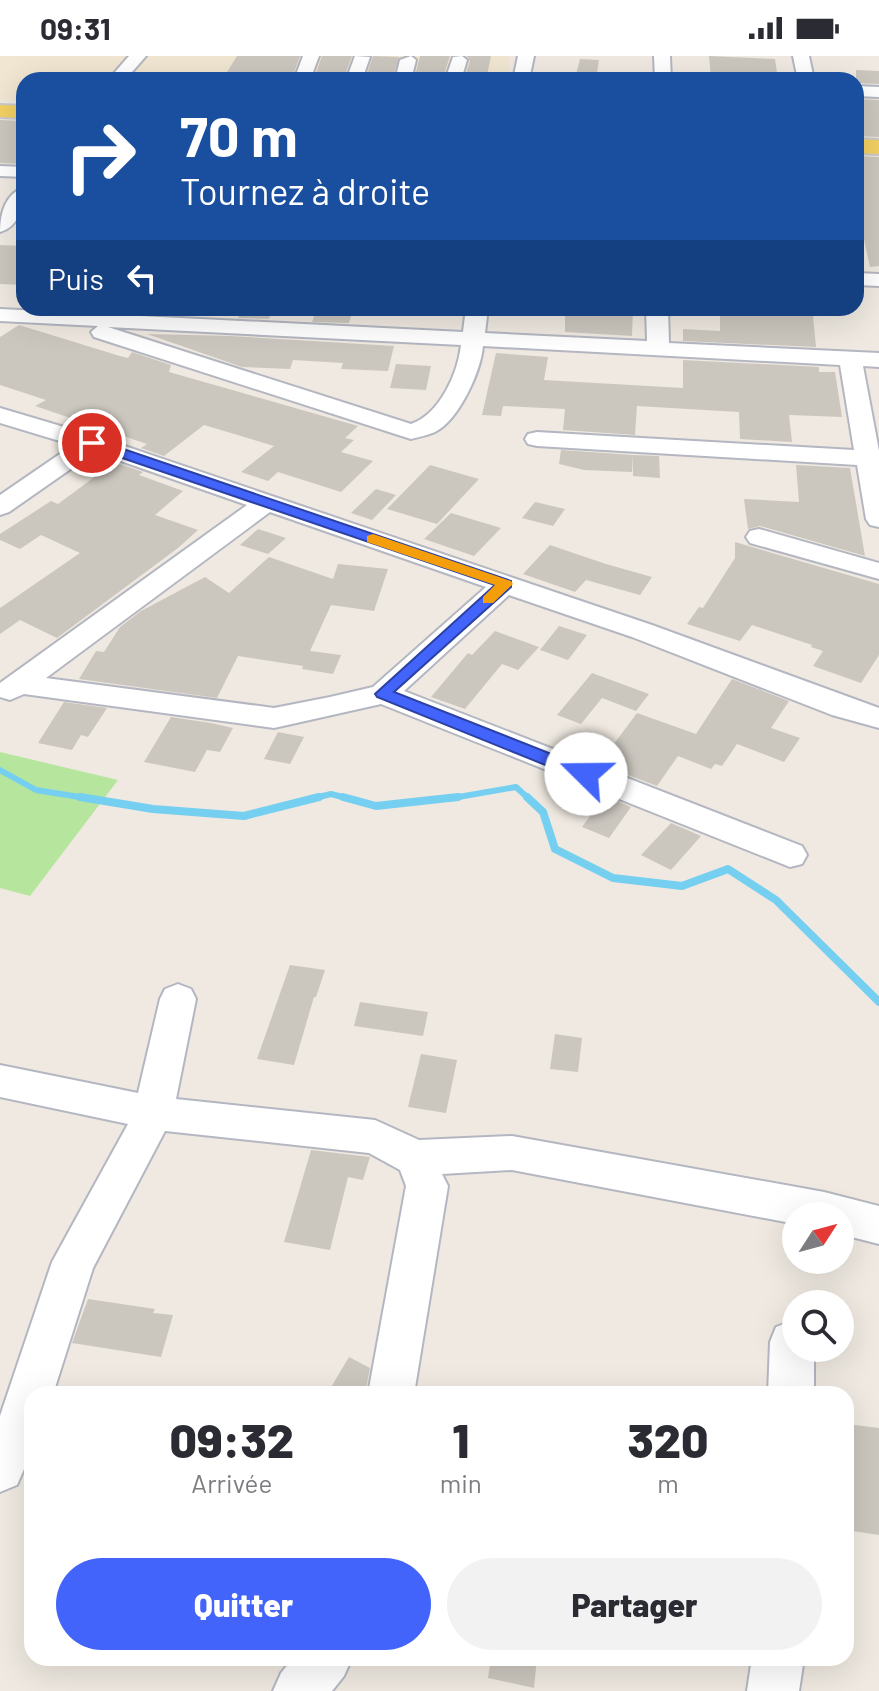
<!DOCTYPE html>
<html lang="fr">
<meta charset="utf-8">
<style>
:root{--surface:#fff;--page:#f2f2f3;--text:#2b2b33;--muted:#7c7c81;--accent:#4264fb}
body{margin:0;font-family:Barlow,sans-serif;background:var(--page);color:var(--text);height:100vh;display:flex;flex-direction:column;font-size:30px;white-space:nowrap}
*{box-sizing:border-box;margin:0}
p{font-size:26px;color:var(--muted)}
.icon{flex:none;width:44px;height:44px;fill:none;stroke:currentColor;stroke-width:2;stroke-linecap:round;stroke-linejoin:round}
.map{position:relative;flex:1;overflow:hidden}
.details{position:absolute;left:24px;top:1330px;width:830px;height:280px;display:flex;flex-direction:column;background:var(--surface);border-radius:24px;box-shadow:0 8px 32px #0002}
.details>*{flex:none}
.hud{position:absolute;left:16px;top:16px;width:848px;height:244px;border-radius:24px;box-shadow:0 8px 32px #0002;background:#1a4fa0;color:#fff;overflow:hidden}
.needle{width:52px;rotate:54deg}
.controls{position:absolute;left:782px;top:1146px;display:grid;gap:16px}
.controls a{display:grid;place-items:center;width:72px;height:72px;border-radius:50%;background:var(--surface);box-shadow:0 8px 32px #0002;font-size:40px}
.pin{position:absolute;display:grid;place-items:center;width:68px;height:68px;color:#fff;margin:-34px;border:4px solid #fff;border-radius:50%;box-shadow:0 2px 8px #0007}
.me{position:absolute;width:88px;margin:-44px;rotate:292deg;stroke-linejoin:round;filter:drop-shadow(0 0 6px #0008)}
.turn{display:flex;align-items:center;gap:28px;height:168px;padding:0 32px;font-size:36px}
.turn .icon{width:104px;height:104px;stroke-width:2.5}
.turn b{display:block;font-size:56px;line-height:68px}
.then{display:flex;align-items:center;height:76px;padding:0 32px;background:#0003;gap:16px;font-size:30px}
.eta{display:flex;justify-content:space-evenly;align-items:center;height:136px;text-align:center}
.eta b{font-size:48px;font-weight:800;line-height:56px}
.cta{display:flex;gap:16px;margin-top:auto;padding:16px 32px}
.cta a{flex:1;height:92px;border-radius:48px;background:var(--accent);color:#fff;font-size:32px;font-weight:800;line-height:92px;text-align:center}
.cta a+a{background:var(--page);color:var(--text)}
.status{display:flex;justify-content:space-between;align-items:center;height:56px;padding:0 40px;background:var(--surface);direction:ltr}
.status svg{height:22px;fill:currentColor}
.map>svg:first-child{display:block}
.education{fill:#f0e6d1}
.green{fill:#b6e59e}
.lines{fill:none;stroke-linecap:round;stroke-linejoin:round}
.stream-far1{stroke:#75cff0;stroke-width:6}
.stream{stroke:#75cff0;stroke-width:8}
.building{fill:#cbc7bf}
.minor-casing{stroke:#b4b7c1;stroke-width:4}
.major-casing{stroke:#c9c9c9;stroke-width:4}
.minor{fill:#fff;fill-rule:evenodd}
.major{fill:#f2d163;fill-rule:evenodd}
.route{fill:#4264fb;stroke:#2b41a3;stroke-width:2}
.slow{fill:#f59e0b}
</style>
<div class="status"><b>09:31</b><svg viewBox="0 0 49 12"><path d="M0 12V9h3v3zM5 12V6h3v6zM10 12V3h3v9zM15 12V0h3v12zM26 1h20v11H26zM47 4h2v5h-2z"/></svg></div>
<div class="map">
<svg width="879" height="1635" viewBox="0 0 879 1635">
<rect width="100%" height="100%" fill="#efe9e1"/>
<!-- education -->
<polygon class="education" points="0,0 510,0 508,24 24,24 24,45 0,44"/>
<!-- green -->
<polygon class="green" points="0,696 118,724 30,840 0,832"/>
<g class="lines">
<!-- stream-far1 -->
<g class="stream-far1">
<polyline points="0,714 36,734 92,743"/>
<polyline points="311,743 331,738 350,743"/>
<polyline points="447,743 516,731 529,743"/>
</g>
<!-- stream -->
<g class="stream">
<polyline points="80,741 153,753 244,760 319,741"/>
<polyline points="343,741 376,750 458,741"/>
<polyline points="527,741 543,756 555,793 613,822 682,830 728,813 776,844 879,946"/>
</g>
</g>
<!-- building -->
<g class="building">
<polygon points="237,0 300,0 292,22 224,21"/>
<polygon points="322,0 352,0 343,24 314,23"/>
<polygon points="373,0 399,1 392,24 365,24"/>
<polygon points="420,0 450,0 442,24 414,24"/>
<polygon points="467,0 491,0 486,24 464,24 470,5"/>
<polygon points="709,0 775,3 778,24 711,22"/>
<polygon points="580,3 599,4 596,24 575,23"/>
<polygon points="856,14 879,15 879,28 856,27"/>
<polygon points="856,43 879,44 879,81 856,80"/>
<polygon points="0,64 24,65 24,108 0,107"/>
<polygon points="856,100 879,101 879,210 870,211 859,160 856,159"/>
<polygon points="0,189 24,190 24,229 0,228"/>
<polygon points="242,252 273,252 269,263 238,262"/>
<polygon points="565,252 633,252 632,280 565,276"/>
<polygon points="726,252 756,252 756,256 763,257 813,260 816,291 683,285 683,273 720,275 720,253"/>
<polygon points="316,255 352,257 349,267 312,266"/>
<polygon points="19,269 120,300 128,302 132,296 171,309 169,316 358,370 345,382 354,384 341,396 373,405 341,436 278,416 268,425 241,416 274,390 204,369 164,400 141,392 147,388 35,350 46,344 0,329 0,281"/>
<polygon points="147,278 230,280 394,290 388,315 341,313 343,307 293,304 290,313 242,311"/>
<polygon points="496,297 548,301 544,324 683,332 683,304 819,311 819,316 835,316 842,361 789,359 792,386 740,383 739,356 637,350 635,379 563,374 565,353 503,350 501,360 482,359"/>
<polygon points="396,308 431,310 426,334 390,332"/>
<polygon points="561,394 633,399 632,416 584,414 559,408"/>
<polygon points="633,399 659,400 660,422 633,420"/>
<polygon points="120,408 143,416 139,419 183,435 155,459 198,474 178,492 57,582 20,564 0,578 0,552 80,497 41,479 20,493 0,484 0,478 51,445 58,448 104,414 110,416"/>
<polygon points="430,409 479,423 437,468 387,453"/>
<polygon points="796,409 850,412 865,500 760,470 748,473 744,443 799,446"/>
<polygon points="376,433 396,439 372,464 351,457"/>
<polygon points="535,446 565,453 553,470 522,462"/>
<polygon points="451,457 501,472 474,500 424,483"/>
<polygon points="258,473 286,482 268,498 240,489"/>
<polygon points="735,486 879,528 879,599 861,627 813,610 823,595 811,591 812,589 752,569 740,585 687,568 699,551 703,552 735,502"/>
<polygon points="550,489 606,508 652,521 640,539 586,524 575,536 523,518"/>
<polygon points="269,501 333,523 338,508 388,513 374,555 331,549 310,595 341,599 333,618 302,613 303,610 238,600 217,642 79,623 96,595 104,596 120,571 141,555 205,521 229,537"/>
<polygon points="559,570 587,579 568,604 540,594"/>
<polygon points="495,575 539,591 518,614 502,608 465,653 431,641 468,597 472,599"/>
<polygon points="592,617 649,638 636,655 602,642 581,668 557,659"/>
<polygon points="732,623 789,645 771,672 800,682 784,706 737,688 722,710 715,708 711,713 678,700 657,730 599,708 637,657 696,678"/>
<polygon points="64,646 107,652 88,681 81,679 72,694 38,687"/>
<polygon points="171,661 211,667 233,672 220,696 207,694 195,716 144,706"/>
<polygon points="278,676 304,681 290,708 264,703"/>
<polygon points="605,740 631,751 609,782 582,771"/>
<polygon points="671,767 701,780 671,814 641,799"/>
<polygon points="290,909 325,914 316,941 314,941 294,1009 257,1003"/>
<polygon points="360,946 428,956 423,980 354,970"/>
<polygon points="555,978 582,982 578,1016 550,1013"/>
<polygon points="421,998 457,1004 446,1057 408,1051"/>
<polygon points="311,1094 370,1101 363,1124 348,1121 330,1194 284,1186"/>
<polygon points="88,1243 155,1253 153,1257 173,1259 161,1301 72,1287"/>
<polygon points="349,1301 370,1312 365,1338 327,1338"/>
<polygon points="846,1368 879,1372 879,1479 846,1474"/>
<polygon points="491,1602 537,1602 534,1632 488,1622"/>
</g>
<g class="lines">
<!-- minor casing -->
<g class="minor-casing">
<g id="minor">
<polygon points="129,0 146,0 125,24 108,24"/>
<polygon points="303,0 319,0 310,24 294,24"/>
<polygon points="355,0 370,1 362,24 346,24"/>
<polygon points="411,0 416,4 411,24 395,24 400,4"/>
<polygon points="462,0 467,4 461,24 445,24 453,1"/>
<polygon points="518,0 534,0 529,24 513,24"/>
<polygon points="654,0 670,0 671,24 655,24"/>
<polygon points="793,0 809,0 814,24 798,24"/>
<polygon points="856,30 879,31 879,41 856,40"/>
<polygon points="0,110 24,111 24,121 0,120"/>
<path d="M24 132C24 149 19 171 0 176 0 159 5 137 24 132Z"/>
<polygon points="856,217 879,218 879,230 856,229"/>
<path d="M466 252H488L485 277 647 285 646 252H668L669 287 879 297V311L863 310 879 395V471L870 469 866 463 857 409 537 390 528 388 525 383 528 378 537 376 854 394 840 309 483 290C481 315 459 364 435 376 428 379 419 381 411 383L94 281 91 276 98 270 0 265V253L463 276ZM108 271 461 289C458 317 440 358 411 368Z"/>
<path d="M0 352 101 382 652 569 879 652V672L832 659 632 581 509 539 404 635 802 790 807 799 802 808 790 811 381 648 274 672 24 638 10 644 0 641V627L247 449 95 396 9 456 0 459V439L73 389 0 367ZM270 456 486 531 373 631 330 641 274 652 46 622Z"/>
<polygon points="759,473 879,507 879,523 750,487 746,481 750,475"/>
<polygon points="178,928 191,933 196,943 176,1043 375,1064 419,1084 512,1080 824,1136 879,1150 879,1188 840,1178 840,1160 796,1160 796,1168 512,1114 442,1118 448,1130 414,1338 368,1338 406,1130 400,1114 369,1097 165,1075 93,1212 53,1338 32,1338 32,1395 17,1429 0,1436 0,1360 52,1206 128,1068 0,1041 0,1009 138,1037 160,943 165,933"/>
<polygon points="792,1265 796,1266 796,1292 814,1292 814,1338 768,1338 770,1286 776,1271"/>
<polygon points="293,1602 352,1602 344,1620 332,1635 273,1635 281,1617"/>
<polygon points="752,1602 804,1602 799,1635 747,1635"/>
</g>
</g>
<!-- major casing -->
<g class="major-casing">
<g id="major">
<polygon points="0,49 24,50 24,62 0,61"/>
<polygon points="856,83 879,84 879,98 856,97"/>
</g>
</g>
<!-- minor -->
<use href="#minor" class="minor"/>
<!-- major -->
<use href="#major" class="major"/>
</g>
<!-- route -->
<polygon class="route" points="87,384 97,384 511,525 511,531 394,636 592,714 595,718 592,723 580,723 377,641 375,638 495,529 87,390"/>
<!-- slow -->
<polygon class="slow" points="373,478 511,525 513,528 493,547 483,547 483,541 495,529 367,486 367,480"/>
</svg>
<div class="controls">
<a><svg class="needle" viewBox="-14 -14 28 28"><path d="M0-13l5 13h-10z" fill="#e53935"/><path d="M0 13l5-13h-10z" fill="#7c7c81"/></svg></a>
<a><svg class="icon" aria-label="search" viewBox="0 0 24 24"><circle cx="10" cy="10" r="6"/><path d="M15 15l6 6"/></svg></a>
</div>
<div class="pin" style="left:92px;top:387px;background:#d93025"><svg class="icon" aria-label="arrive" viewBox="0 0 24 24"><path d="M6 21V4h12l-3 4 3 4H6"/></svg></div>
<svg class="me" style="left:586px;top:718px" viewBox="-20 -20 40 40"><circle r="19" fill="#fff"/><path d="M0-13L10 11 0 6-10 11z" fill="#4264fb"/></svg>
<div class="hud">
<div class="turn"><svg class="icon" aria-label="right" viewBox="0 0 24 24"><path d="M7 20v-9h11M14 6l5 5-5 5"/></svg><div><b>70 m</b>Tournez à droite</div></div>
<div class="then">Puis<svg class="icon" aria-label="left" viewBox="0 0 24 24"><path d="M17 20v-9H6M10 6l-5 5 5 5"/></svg></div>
</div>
<section class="details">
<div class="eta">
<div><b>09:32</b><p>Arrivée</p></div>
<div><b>1</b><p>min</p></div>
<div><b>320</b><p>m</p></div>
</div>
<div class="cta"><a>Quitter</a><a>Partager</a></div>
</section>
</div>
